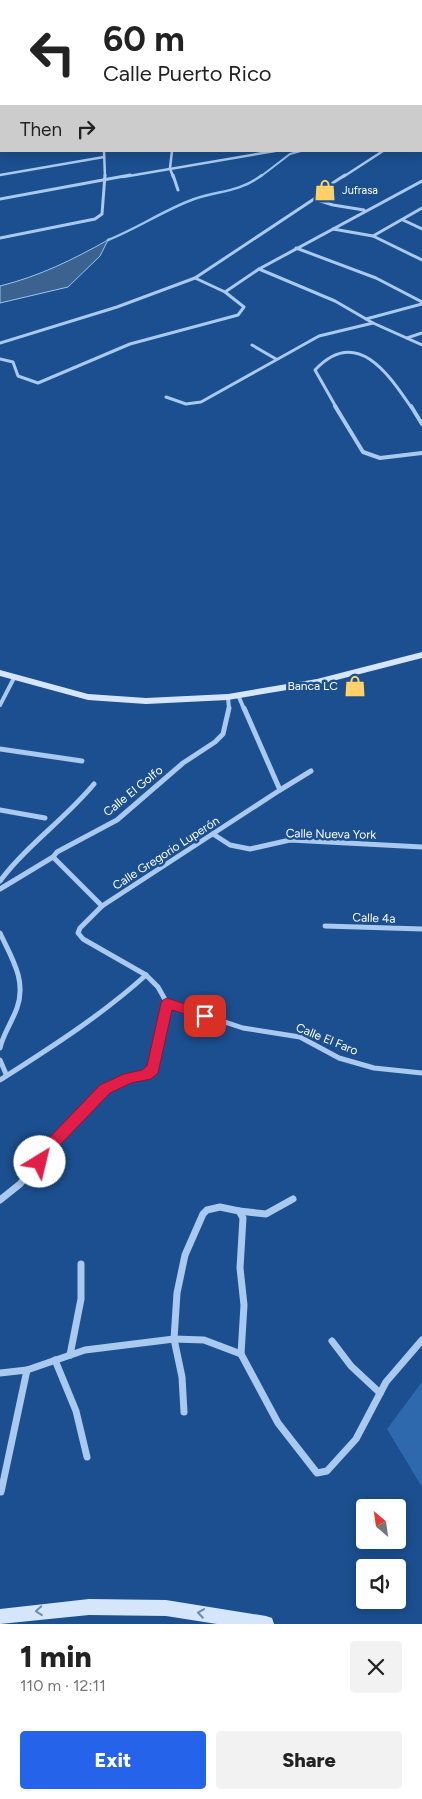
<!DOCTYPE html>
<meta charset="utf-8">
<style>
:root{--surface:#fff;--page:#f2f2f2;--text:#222;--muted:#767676;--accent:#2563eb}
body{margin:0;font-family:Figtree,sans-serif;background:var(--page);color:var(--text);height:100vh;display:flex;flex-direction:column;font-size:19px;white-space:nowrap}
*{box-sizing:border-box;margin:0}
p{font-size:16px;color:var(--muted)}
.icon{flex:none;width:28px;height:28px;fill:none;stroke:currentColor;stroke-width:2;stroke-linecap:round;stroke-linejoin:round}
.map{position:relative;height:1624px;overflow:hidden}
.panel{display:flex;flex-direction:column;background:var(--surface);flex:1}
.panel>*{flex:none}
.top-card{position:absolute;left:0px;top:0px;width:422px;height:152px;box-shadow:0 2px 12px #0003;background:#fff;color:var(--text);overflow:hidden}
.needle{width:32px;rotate:331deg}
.buttons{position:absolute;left:356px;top:1499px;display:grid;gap:10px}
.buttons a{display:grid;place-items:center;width:50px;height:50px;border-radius:5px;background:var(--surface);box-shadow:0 2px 12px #0003;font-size:25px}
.pin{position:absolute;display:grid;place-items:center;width:42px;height:42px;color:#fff;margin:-21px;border-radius:10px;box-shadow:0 2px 8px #0006}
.me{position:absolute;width:55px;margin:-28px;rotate:36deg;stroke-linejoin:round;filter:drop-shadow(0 0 4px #0008)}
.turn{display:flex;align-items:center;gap:18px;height:105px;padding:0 20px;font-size:22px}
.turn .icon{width:65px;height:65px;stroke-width:2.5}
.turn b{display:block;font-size:35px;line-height:42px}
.then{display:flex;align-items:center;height:48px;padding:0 20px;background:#0003;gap:10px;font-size:19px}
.round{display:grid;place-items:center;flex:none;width:52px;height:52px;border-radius:5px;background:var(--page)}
.summary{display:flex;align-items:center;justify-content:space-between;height:85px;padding:0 20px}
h1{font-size:30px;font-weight:800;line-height:38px}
.cta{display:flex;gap:10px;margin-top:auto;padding:10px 20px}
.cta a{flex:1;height:58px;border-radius:5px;background:var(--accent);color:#fff;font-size:20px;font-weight:800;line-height:58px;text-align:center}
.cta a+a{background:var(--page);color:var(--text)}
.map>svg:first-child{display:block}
.green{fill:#2e69ad}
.water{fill:#3c6290;stroke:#9cc4f0}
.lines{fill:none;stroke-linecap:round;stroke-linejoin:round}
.stream-far1{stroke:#9cc4f0;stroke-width:2}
.stream{stroke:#9cc4f0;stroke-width:2.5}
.street-far4{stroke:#a9c9ee;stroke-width:2.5}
.street-far3{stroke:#a9c9ee;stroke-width:3}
.street-far2{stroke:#a9c9ee;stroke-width:4}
.street-far1{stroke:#a9c9ee;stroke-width:5}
.street{stroke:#a9c9ee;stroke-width:7}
.secondary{fill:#d6e6fa;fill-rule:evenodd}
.oneway{stroke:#668bba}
.route{fill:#e11d48;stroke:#92132f}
.labels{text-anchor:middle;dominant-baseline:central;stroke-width:5;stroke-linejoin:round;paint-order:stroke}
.far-poi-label{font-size:11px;fill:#fff;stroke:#1b4f8f;text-anchor:start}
.poi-label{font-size:12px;fill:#fff;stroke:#1b4f8f;text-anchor:end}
.street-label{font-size:12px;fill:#fff;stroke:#1b4f8f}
</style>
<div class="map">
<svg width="422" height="1624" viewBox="0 0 422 1624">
<rect width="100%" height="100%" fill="#1b4f8f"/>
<!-- green -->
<polygon class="green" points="422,1382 422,1487 387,1429"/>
<!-- water -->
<path class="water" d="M108 240 100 256 68 287 0 303V286C40 276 72 260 108 240Z"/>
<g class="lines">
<!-- stream-far1 -->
<polyline class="stream-far1" points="260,177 290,154 301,151"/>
<!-- stream -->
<path class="stream" d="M108 240C136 229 161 212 189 201 216 190 237 194 262 175"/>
<!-- street-far4 -->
<g class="street-far4">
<polyline points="218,0 222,1"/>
<polyline points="316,0 320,1"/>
<polyline points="384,0 386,1"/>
<polyline points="146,1 151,0"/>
<polyline points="104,151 105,177"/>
<polyline points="172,151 170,168 173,177"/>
<polyline points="0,175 104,157"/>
<polyline points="123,177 275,151"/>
<polyline points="343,177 383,151"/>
</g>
<!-- street-far3 -->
<g class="street-far3">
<polyline points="173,175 178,190"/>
<polyline points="345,175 322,190 314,199 333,205 364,210"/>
<polyline points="0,199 130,175"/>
<polyline points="403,220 422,229"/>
<polyline points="333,229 373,236 422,208"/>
<polyline points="373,236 422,260"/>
<polyline points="0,238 95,219 102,214 105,175"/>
<polyline points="296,248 376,278 422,302"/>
<polyline points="259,269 335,301 373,323 422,345"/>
<polyline points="195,278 314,199"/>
<polyline points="225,292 259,269 422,181"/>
<polyline points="366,319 422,304"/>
<polyline points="407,338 422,333"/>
<polyline points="0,343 117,307 195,278 225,292 244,307 238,315 130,344 38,383 18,376 13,362 0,359"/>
<polyline points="252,345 276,359"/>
<polyline points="166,397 186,404 201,402 319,336 373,323"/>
<path d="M336 407 315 370C356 326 388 373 411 407"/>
</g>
<!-- street-far2 -->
<g class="street-far2">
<polyline points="335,406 363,452 380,458 422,453"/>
<polyline points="411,406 422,424"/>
<polyline points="238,695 244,709"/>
<polyline points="228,697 229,709"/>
<polyline points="0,705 14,678"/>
</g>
<!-- street-far1 -->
<g class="street-far1">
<polyline points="0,749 82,761"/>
<polyline points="280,790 311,771"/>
<polyline points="0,810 45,818"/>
<polyline points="213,834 230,845 250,849 290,840 422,847"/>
<path d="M0 881C27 845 65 819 94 784"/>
<polyline points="0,889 53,857"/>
<polyline points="102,906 53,857 57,852 117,820 183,763 215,742 223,734 229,708"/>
<polyline points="325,926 422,929"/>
<path d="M0 933C11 957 27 980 17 1008 12 1022 3 1034 0 1048"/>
<polyline points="167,1003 158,987 146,975 83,939 78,933 80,928 102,906 280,790 244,708"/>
<polyline points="167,1003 243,1028 300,1037 339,1058 374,1068 422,1073"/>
<polyline points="0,1060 6,1074"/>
<path d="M0 1080C50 1048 102 1015 146 975"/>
<path d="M89 1106C101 1093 111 1085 128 1079 138 1075 145 1076 153 1069L167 1003"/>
</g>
<!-- street -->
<g class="street">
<polyline points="0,1200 20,1184 55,1141 90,1104"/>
<polyline points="239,1211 266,1214 293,1199"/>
<polyline points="332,1341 351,1366 380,1393"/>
<polyline points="70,1355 81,1299 81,1264"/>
<polyline points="55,1360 76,1411 87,1457"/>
<polyline points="0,1373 27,1370 85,1350 174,1339 204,1340 241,1354 278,1423 317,1473 327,1471 356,1439 386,1382 422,1340"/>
<polyline points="184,1412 182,1377 174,1339 177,1293 185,1255 203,1214 207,1210 220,1207 239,1211 243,1218 240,1268 244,1305 241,1354"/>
<polyline points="1,1492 27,1370"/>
</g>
<!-- secondary -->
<g class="secondary">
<polygon points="422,652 422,658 317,685 228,700 146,704 88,700 0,676 0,670 88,694 146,698 228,694 317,679"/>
<polygon points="89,1599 166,1600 266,1616 272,1618 274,1624 217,1624 166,1616 89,1615 0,1624 0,1609"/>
</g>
</g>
<!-- one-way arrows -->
<defs><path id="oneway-chevron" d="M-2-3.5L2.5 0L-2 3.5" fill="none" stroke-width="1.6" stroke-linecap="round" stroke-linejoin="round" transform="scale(1.25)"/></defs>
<g class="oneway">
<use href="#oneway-chevron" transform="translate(39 1611) rotate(175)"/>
<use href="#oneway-chevron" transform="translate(201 1613) rotate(-172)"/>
</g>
<!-- route -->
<polygon class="route" points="167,998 210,1012 212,1016 210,1019 205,1020 172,1010 158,1073 151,1079 131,1083 110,1093 60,1145 45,1166 40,1167 35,1166 33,1162 50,1137 100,1085 124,1074 142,1070 147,1066 161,1003 163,1000"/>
<!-- icons -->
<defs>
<g id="shop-bare" transform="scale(1.725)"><path d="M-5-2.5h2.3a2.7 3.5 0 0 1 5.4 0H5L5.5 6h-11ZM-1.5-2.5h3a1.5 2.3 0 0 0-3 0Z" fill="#ffd166" stroke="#1b4f8f" stroke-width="2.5" paint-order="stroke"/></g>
</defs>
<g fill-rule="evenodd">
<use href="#shop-bare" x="325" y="190"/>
<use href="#shop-bare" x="355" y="686"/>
</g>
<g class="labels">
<!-- far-poi labels -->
<g class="far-poi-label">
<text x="342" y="190">Jufrasa</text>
</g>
<!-- poi labels -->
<g class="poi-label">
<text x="338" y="686">Banca LC</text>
</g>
<!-- street labels -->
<g class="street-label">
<text transform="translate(133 791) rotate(-39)">Calle El Golfo</text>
<text transform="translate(331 834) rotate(1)">Calle Nueva York</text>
<text transform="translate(166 853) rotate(-33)">Calle Gregorio Luperón</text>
<text transform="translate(374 918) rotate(2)">Calle 4a</text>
<text transform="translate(327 1039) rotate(22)">Calle El Faro</text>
</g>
</g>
</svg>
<div class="buttons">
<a><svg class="needle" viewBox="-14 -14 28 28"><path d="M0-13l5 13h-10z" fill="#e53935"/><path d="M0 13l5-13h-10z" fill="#767676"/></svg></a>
<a><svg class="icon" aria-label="sound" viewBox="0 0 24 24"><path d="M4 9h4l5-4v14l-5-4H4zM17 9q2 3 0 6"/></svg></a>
</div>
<div class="pin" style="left:205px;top:1016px;background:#d93025"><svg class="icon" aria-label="arrive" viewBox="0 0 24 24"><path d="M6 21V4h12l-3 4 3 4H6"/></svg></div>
<svg class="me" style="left:40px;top:1162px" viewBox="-20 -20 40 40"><circle r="19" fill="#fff"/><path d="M0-13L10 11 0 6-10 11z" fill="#e11d48"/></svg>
<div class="top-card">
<div class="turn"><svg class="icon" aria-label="left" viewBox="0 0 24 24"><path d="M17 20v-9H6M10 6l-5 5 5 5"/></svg><div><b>60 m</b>Calle Puerto Rico</div></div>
<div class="then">Then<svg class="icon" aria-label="right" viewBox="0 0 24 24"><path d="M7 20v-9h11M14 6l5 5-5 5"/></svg></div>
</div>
</div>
<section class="panel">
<div class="summary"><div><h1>1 min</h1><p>110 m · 12:11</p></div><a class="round"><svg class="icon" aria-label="close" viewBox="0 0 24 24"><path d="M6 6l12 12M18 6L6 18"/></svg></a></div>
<div class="cta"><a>Exit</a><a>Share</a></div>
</section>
